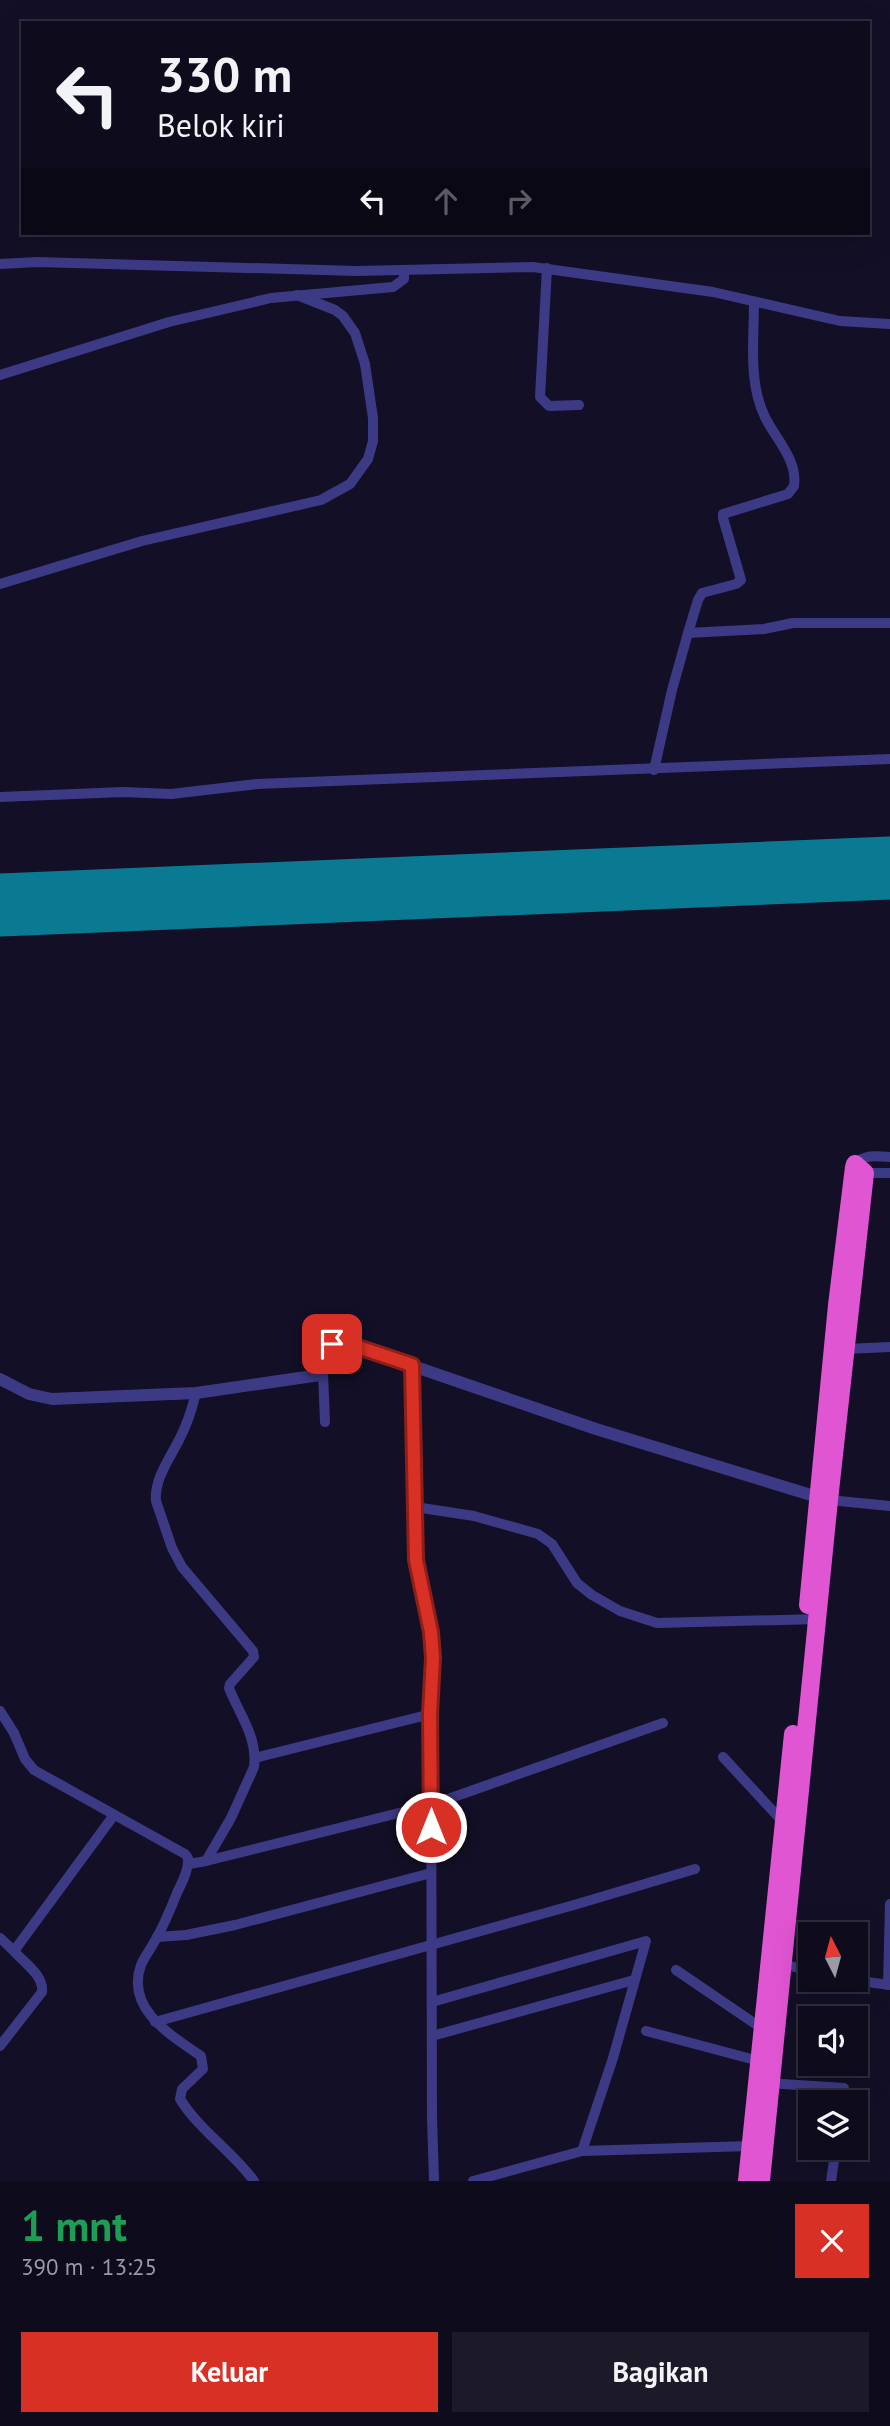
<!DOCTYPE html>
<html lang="id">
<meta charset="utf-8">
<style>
:root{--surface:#0e0b1c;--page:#1c1929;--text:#f1f3f6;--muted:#9b9ba3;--line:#2e2b3b;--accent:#d93025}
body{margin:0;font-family:"PT Sans",sans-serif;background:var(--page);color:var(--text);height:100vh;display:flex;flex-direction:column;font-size:26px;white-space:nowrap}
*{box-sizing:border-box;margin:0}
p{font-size:23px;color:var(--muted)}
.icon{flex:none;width:38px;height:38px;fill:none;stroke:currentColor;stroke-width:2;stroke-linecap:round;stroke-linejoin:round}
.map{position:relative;height:2181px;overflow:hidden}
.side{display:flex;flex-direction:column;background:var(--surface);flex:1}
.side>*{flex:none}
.hud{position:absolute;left:21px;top:21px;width:849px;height:214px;border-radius:0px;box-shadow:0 7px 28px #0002,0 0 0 2px var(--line);background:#0e0b1c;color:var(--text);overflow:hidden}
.needle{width:46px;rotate:354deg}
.controls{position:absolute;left:798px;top:1922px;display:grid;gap:14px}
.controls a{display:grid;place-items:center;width:70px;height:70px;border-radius:0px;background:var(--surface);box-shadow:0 7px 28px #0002,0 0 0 2px var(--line);font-size:35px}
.pin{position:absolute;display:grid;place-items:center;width:60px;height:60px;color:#fff;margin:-30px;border-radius:14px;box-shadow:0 4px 10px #0006}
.me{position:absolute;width:77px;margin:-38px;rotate:0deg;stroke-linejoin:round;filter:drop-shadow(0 0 5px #0008)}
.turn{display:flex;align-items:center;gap:24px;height:147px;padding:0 21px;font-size:32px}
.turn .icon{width:91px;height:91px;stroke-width:2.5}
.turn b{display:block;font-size:49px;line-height:60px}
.lanes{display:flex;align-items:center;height:66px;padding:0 21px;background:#0003;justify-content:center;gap:35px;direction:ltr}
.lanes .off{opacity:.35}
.round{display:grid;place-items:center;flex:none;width:74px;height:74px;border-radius:0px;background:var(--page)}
.head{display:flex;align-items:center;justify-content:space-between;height:119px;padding:0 21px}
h1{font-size:42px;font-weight:700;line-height:52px;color:#1e9e55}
.cta{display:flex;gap:14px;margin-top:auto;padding:14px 21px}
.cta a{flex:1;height:80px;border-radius:0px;background:var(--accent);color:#fff;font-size:28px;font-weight:700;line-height:80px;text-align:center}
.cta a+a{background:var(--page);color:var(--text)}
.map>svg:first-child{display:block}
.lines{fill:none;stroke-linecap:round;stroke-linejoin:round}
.runway{stroke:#0a7a92;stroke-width:63}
.minor{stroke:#3d3a85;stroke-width:10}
.tertiary{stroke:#3d3a85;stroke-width:12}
.trunk{stroke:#e055d1;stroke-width:18}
.route-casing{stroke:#8d1f18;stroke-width:18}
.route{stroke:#d93025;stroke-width:12}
</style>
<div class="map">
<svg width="890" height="2181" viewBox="0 0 890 2181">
<rect width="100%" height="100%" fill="#130f26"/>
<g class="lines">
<!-- runway -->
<polyline class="runway" points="0,905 890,868"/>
<!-- minor -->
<g class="minor">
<polyline points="0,264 37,262 357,271 533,267 713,292 840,321 890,324"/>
<polyline points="547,268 540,397 549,406 579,405"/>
<path d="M754 302C754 339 748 383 765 417 775 438 798 460 794 486L788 494 723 514V518L741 580 736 584 702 593 698 600 688 633 764 629 793 623H890"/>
<polyline points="0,375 169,322 271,298 393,287 404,279 404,270"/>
<polyline points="0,584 142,541 321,500 350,484 368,459 373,441 373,418 365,364 355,333 343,316 335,310 297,295"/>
<polyline points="654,770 672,690 688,633"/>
<polyline points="0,797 123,792 171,794 257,784 890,759"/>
<path d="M855 1164C865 1154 877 1156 890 1157"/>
<polyline points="865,1173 890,1173"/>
<polyline points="846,1349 890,1347"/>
<polyline points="412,1365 416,1561 431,1632 433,1658 431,1714 432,2117 434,2181"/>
<polyline points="323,1373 325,1422"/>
<polyline points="829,1500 890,1506"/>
<polyline points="415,1507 474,1516 538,1534 552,1544 577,1583 592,1595 620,1611 657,1623 818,1619"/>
<path d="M0 1711 14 1733 25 1759 34 1770 185 1854 188 1858C189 1870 182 1882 177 1893 171 1908 165 1923 157 1937 152 1947 145 1956 141 1965 125 2009 172 2036 201 2056L203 2069 182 2089 180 2099C200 2131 232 2151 254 2181"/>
<polyline points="723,1757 783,1822"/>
<polyline points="255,1758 431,1714"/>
<polyline points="206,1861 431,1805 663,1723"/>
<path d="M189 1864 206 1861 231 1818 254 1767C258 1737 239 1714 229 1688L230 1684 254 1657 253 1651 182 1567 172 1548 156 1501C154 1479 170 1458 179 1440 187 1425 192 1409 196 1393"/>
<polyline points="157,1937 186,1935 235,1925 431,1873"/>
<polyline points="0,1938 14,1951"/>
<polyline points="779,1963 810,1971"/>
<polyline points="676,1970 763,2029"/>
<polyline points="845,1979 890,1985"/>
<polyline points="888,1985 890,1904"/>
<polyline points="432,2002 646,1941 613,2058 582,2151"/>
<polyline points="155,2022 574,1905 695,1869"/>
<polyline points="646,2031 759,2061"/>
<polyline points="432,2036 634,1980"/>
<path d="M0 2046 42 1992C44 1975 24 1963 14 1951L114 1815"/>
<polyline points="767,2083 844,2088 842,2102"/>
<polyline points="473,2181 582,2151 750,2146"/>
<polyline points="831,2181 836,2147"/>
</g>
<!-- tertiary -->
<polyline class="tertiary" points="0,1379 29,1394 52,1399 196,1393 320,1375 328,1364 332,1344 343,1342 596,1429 824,1499"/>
<!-- trunk -->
<g class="trunk">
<polyline points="808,1605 837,1305 854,1167"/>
<polyline points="747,2181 793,1734"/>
<polyline points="761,2181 829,1500 865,1173 855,1164"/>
</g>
</g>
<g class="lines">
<!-- route casing -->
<g class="route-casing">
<polyline id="route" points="332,1344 343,1342 412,1365 416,1560 431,1632 433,1658 430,1714 431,1827"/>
</g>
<!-- route -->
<use href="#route" class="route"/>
</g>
</svg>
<div class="controls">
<a><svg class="needle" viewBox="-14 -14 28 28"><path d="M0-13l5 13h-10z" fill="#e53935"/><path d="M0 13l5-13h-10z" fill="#9b9ba3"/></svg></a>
<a><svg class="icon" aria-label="sound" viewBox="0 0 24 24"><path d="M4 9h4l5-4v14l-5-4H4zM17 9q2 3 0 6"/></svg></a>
<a><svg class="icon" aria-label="layers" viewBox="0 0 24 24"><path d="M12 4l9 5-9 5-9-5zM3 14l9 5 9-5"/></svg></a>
</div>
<div class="pin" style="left:332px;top:1344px;background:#d93025"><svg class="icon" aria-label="arrive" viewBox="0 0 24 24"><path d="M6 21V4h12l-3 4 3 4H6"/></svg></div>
<svg class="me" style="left:431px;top:1827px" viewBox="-20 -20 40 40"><circle r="17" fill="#d93025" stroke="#fff" stroke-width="3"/><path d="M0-11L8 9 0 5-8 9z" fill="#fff"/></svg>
<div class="hud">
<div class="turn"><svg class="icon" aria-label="left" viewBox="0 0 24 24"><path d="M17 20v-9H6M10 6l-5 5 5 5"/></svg><div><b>330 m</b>Belok kiri</div></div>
<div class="lanes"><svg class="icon" aria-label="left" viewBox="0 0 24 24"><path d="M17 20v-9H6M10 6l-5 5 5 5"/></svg><svg class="icon off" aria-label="ahead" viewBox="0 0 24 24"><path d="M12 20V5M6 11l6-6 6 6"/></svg><svg class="icon off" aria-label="right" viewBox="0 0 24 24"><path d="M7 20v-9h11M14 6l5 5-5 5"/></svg></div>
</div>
</div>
<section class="side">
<div class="head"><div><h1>1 mnt</h1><p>390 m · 13:25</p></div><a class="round" style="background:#d93025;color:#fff"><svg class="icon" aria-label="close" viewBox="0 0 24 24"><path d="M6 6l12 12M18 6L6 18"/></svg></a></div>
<div class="cta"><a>Keluar</a><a>Bagikan</a></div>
</section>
